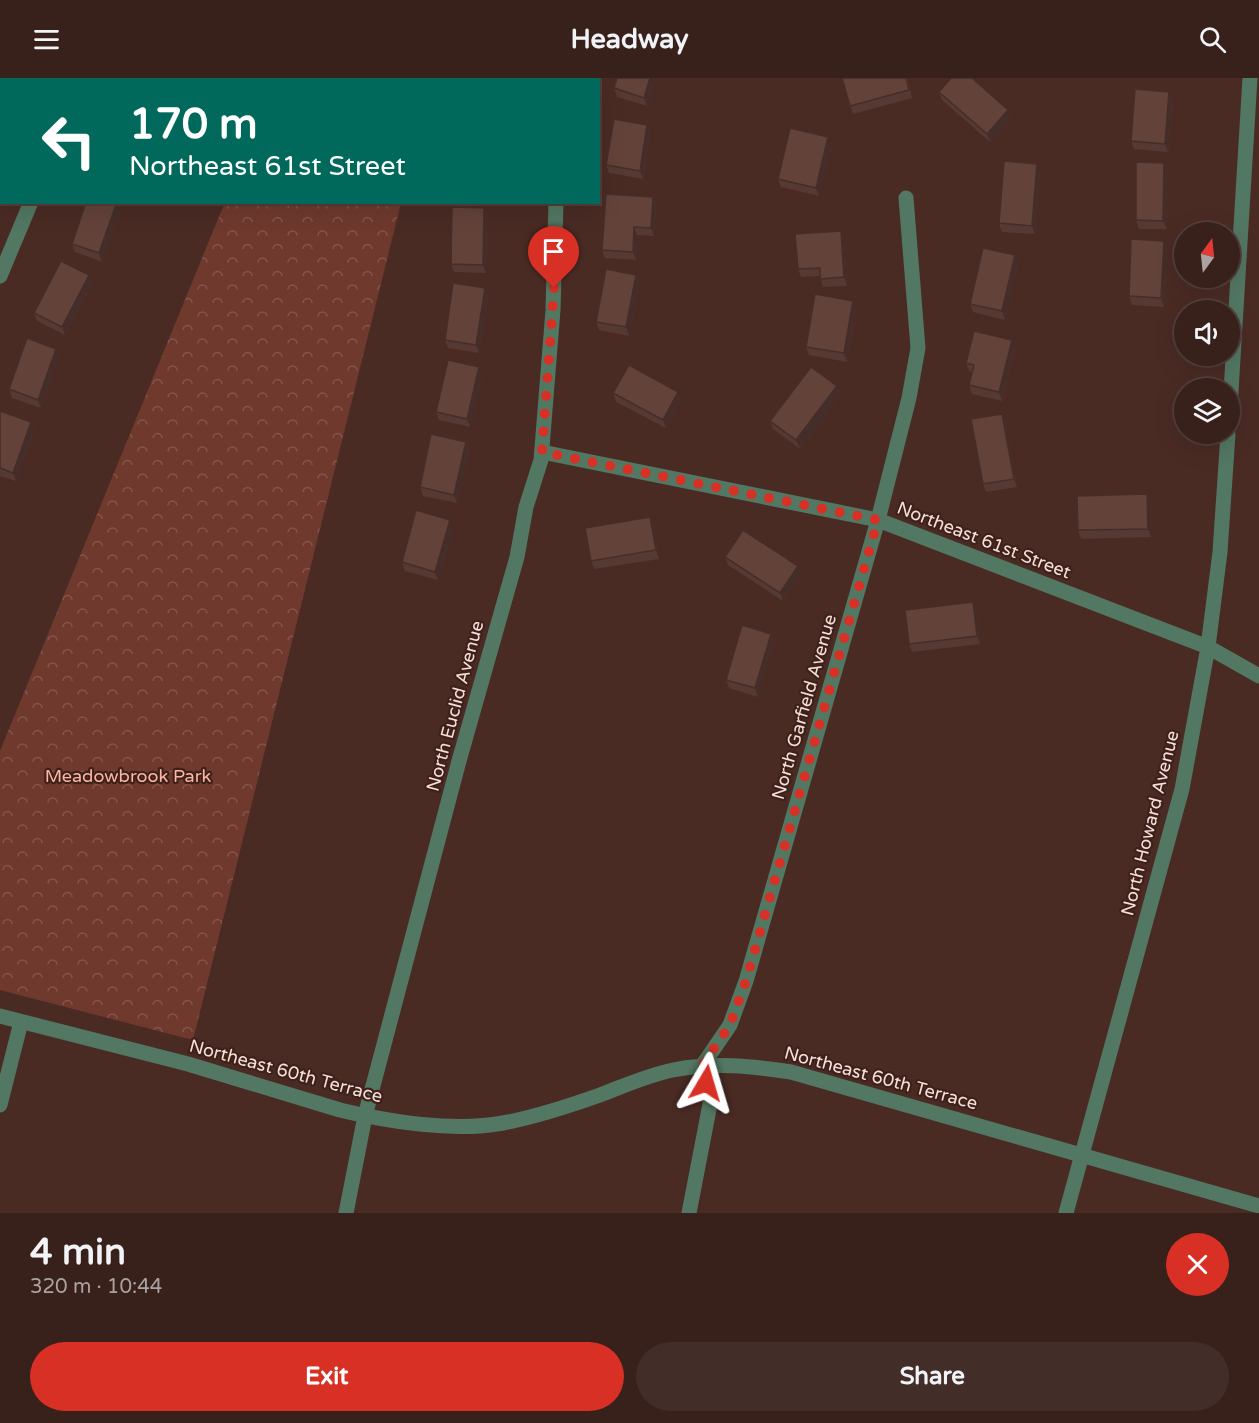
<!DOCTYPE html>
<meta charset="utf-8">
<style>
:root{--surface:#38201b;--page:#432d28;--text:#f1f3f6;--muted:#aba3a3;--line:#523e3a;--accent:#d93025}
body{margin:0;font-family:"Varela Round",sans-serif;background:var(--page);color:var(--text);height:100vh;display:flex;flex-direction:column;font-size:22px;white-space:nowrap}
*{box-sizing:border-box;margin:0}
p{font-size:20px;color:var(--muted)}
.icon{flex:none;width:33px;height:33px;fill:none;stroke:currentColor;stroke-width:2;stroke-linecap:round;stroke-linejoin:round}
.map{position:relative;height:1135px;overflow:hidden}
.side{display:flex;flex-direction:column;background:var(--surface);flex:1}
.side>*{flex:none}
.hud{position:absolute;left:0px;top:0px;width:600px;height:126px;box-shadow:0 6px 24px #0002,0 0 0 2px var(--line);background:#00695c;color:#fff;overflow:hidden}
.needle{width:39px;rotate:15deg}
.controls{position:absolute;left:1174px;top:144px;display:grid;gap:12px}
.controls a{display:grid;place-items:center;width:66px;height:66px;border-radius:50%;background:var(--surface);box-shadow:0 6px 24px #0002,0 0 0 2px var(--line);font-size:30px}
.pin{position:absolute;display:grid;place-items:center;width:51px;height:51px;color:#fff;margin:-62px -26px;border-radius:50% 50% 50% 0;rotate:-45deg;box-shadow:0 0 6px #0007}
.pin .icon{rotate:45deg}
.me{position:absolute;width:66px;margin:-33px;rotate:7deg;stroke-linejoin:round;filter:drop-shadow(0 0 4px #0008)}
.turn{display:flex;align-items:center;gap:21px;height:126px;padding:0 30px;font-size:27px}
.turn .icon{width:78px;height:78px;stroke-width:2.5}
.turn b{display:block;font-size:42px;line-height:51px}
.round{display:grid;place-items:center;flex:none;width:63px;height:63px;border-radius:32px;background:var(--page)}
.head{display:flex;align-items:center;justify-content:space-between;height:102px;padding:0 30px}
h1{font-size:36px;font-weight:800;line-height:45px}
.primary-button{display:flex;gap:12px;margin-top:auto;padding:12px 30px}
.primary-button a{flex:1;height:69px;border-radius:36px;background:var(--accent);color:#fff;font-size:24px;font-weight:800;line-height:69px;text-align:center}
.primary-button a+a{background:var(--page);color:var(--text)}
header{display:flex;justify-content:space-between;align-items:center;height:78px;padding:0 30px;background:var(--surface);font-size:27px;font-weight:800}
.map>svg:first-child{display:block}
.park{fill:url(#park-crowns)}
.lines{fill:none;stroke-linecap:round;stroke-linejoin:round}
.minor{stroke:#527763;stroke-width:15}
.wall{fill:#553932}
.shaded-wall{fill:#452e29}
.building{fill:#63423a;stroke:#452e29;stroke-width:1.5}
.route{stroke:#d93025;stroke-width:10;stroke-dasharray:0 18}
.labels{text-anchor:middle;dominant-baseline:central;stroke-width:4.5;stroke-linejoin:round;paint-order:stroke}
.street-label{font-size:18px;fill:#f4dfda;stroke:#3f211a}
.park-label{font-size:18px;fill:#fdb5a5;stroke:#3f211a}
</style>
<header><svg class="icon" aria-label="menu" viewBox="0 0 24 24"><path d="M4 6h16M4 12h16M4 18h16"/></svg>Headway<svg class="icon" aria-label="search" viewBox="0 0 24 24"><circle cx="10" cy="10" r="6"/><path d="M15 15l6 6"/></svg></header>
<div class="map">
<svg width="1259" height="1135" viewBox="0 0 1259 1135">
<defs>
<pattern id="park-crowns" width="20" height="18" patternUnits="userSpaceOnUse" patternTransform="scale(1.5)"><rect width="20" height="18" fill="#6f392d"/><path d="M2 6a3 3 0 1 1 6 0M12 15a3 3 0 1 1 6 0" fill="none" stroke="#84554b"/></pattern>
</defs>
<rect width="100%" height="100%" fill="#4a2b24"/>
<!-- park -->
<g class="park">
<polygon points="276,0 432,0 275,1"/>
<polygon points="225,124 401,125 193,962 0,912 0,673"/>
</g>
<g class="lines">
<!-- minor -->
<g class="minor">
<polyline points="84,2 84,0"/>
<polyline points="564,2 564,0"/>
<polyline points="0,198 31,124"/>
<polyline points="1230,330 1250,0"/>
<polyline points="542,374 878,442 1208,569 1259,598"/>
<path d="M0 938 188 986 340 1032C389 1044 454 1054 503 1045 536 1039 569 1028 600 1017 624 1008 648 997 673 992 713 984 752 988 791 994L1259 1128"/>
<polyline points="0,1027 21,944"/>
<polyline points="346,1135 365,1038 459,683 517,479 526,429 541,382 553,232 556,124"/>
<polyline points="689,1135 711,1021 702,988 730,947 746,903 878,442 909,320 918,270 906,120"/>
<polyline points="1066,1135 1182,711 1208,569 1220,474 1228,356"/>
</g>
</g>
<!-- wall -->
<g class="wall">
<polygon points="452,0 498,0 497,2 452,2"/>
<polygon points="655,0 647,28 617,19 614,10"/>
<polygon points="842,0 907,0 912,20 853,36"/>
<polygon points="939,14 1011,40 990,64 942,22"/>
<polygon points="1169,14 1172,23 1168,74 1134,71 1131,63"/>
<polygon points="647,47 650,56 643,101 609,95 606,87"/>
<polygon points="831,68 819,118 781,109 778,101"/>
<polygon points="1167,93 1167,151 1139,151 1136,142"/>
<polygon points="1040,94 1035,156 1002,154 999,145"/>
<polygon points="653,119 656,128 654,158 637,157 636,182 605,180 602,172"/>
<polygon points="121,130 102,184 75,174 72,166"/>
<polygon points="484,130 487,139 486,195 454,194 451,186"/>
<polygon points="844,162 847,208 823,209 820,198 801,199 798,191"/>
<polygon points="1164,163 1167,172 1164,229 1132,227 1129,218"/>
<polygon points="1015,177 1018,186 1005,242 973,234 970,226"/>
<polygon points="636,197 639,206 629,258 599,252 596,244"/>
<polygon points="92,206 65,257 37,243 34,235"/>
<polygon points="485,210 488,219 479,275 448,270 445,262"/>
<polygon points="856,231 847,284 809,277 806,269"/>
<polygon points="1015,270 1002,323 972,316 969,307 972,294 969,293 966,285"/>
<polygon points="59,279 41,330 12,320 9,311"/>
<polygon points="482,297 470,349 439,342 436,334"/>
<polygon points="837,308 840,317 800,371 773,351 770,343"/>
<polygon points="613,315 681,322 666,350 616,324"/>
<polygon points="0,333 31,344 34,352 16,403 0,398"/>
<polygon points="1002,336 1005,344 1017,409 986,414 983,406"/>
<polygon points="466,364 469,372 457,425 423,418 420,409"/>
<polygon points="1150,424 1151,459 1081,461 1078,452"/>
<polygon points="653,448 659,481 594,491 591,483"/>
<polygon points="453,450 438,502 405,493 402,484"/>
<polygon points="725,479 801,496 783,523 728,487"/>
<polygon points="973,524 976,533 980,566 912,574 909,566"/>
<polygon points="771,556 774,565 758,619 729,610 726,602"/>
</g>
<!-- shaded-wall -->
<g class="shaded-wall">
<polygon points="650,0 655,0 647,28 644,20"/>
<polygon points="2,7 2,23 0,27 0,11"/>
<polygon points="1169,14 1172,23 1168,74 1165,66"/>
<polygon points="1008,32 1011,40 990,64 987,56"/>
<polygon points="647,47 650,56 643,101 640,93"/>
<polygon points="828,59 831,68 819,118 816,110"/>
<polygon points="1164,85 1167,93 1167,151 1163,143"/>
<polygon points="1037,86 1040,94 1035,156 1032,148"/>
<polygon points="653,119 656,128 654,158 651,150"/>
<polygon points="117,124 119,124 121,130 102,184 99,175"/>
<polygon points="484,130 487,139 486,195 483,187"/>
<polygon points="634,149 637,157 636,182 633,174"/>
<polygon points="841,153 844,162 847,208 844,199"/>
<polygon points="1164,163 1167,172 1164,229 1161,220"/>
<polygon points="1015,177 1018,186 1005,242 1002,233"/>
<polygon points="89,197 92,206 65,257 62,249"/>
<polygon points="636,197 639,206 629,258 626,249"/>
<polygon points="485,210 488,219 479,275 476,267"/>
<polygon points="853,223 856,231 847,284 844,275"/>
<polygon points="1012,262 1015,270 1002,323 999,314"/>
<polygon points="56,271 59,279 41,330 38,322"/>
<polygon points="479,289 482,297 470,349 467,341"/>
<polygon points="837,308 840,317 800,371 796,362"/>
<polygon points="678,314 681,322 666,350 663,342"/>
<polygon points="1002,336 1005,344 1017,409 1014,401"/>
<polygon points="31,344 34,352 16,403 13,395"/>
<polygon points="466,364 469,372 457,425 454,417"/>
<polygon points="1147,416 1150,424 1151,459 1148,451"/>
<polygon points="650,439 653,448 659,481 656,472"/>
<polygon points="450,442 453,450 438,502 435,494"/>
<polygon points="798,488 801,496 783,523 780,515"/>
<polygon points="973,524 976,533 980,566 977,558"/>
<polygon points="771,556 774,565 758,619 755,610"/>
</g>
<!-- building -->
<g class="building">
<polygon points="139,0 191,0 191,2 138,2"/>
<rect x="462" y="0" width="31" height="2"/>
<polygon points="617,0 650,0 644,20 614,10"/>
<polygon points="842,0 906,0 909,12 850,28"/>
<polygon points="951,0 972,0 1008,32 987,56 939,14"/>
<polygon points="1135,11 1169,14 1165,66 1131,63"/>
<polygon points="614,41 647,47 640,93 606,87"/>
<polygon points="790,50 828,59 816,110 778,101"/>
<polygon points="1004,83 1037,86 1032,148 999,145"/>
<polygon points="1136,84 1164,85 1163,143 1136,142"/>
<polygon points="606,116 653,119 651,150 634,149 633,174 602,172"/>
<polygon points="86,124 117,124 99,175 72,166"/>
<polygon points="452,129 484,130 483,187 451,186"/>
<polygon points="841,153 844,199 820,201 820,190 798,191 795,156"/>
<polygon points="1131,161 1164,163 1161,220 1129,218"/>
<polygon points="983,170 1015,177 1002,233 970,226"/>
<polygon points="61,183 89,197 62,249 34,235"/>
<polygon points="606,191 636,197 626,249 596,244"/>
<polygon points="453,205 485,210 476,267 445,262"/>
<polygon points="815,216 853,223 844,275 806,269"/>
<polygon points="974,253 1012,262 999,314 969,307 974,287 966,285"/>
<polygon points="27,260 56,271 38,322 9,311"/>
<polygon points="448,282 479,289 467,341 436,334"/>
<polygon points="629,287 678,314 663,342 613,315"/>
<polygon points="811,289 837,308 796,362 770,343"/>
<polygon points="0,333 31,344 13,395 0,390"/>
<polygon points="1002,336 1014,401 983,406 971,341"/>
<polygon points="431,356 466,364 454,417 420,409"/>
<polygon points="1147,416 1148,451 1078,452 1077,418"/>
<polygon points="416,432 450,442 435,494 402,484"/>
<polygon points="650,439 656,472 591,483 585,450"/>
<polygon points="743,452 798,488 780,515 725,479"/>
<polygon points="973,524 977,558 909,566 905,532"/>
<polygon points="742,547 771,556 755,610 726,602"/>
</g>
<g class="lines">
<!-- route -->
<polyline class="route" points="554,210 542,374 878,442 746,903 730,947 702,988 706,1005"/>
</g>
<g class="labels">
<!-- street labels -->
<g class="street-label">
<text transform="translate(984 462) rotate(21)">Northeast 61st Street</text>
<text transform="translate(455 628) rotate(-75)">North Euclid Avenue</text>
<text transform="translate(804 629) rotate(-74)">North Garfield Avenue</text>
<text transform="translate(1150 745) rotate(-76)">North Howard Avenue</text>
<text transform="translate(286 993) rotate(15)">Northeast 60th Terrace</text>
<text transform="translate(881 1000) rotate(15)">Northeast 60th Terrace</text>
</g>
<!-- park labels -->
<g class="park-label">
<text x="128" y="698">Meadowbrook Park</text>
</g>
</g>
</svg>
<div class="controls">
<a><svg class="needle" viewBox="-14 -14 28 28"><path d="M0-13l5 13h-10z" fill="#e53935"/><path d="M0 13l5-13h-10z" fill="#aba3a3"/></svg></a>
<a><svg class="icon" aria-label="sound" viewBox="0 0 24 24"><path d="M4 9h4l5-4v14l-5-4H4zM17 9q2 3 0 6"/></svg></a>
<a><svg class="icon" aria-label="layers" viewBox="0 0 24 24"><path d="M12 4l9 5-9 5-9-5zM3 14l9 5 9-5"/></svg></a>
</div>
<div class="pin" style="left:554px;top:210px;background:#d93025"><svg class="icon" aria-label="arrive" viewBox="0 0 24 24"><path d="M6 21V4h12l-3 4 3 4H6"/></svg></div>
<svg class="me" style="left:706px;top:1005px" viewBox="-20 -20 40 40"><path d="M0-17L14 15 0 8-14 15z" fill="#d93025" stroke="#fff" stroke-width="4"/></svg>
<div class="hud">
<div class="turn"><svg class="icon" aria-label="left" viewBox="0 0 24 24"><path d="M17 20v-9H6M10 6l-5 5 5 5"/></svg><div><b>170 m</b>Northeast 61st Street</div></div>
</div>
</div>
<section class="side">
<div class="head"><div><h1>4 min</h1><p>320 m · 10:44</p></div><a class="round" style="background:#d93025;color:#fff"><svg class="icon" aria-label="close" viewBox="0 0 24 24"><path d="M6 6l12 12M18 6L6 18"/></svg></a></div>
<div class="primary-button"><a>Exit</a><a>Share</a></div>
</section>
